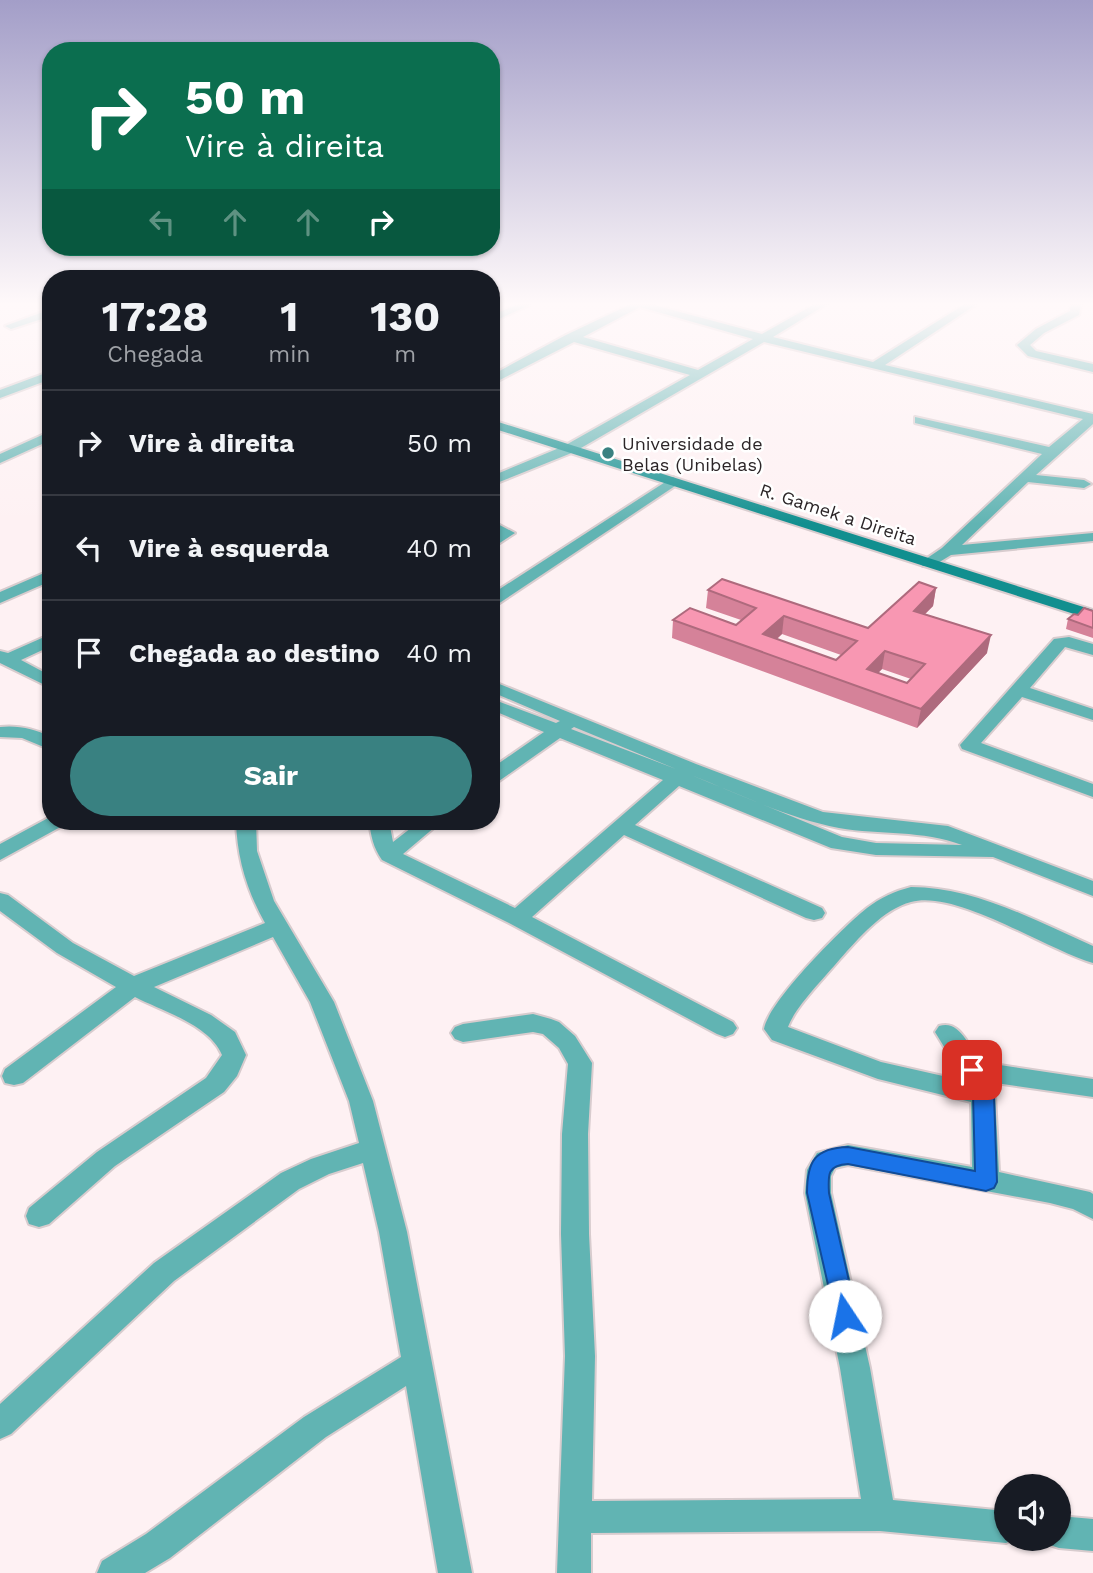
<!DOCTYPE html>
<html lang="pt">
<meta charset="utf-8">
<style>
:root{--surface:#171b24;--page:#242831;--text:#f1f3f6;--muted:#9ea1a6;--line:#363941;--accent:#398181}
body{margin:0;font-family:"Work Sans",sans-serif;background:var(--page);color:var(--text);height:100vh;display:flex;flex-direction:column;font-size:26px;white-space:nowrap}
*{box-sizing:border-box;margin:0}
p{font-size:23px;color:var(--muted)}
.icon{flex:none;width:38px;height:38px;fill:none;stroke:currentColor;stroke-width:2;stroke-linecap:round;stroke-linejoin:round}
.map{position:relative;flex:1;overflow:hidden}
.sheet{position:absolute;left:42px;top:270px;width:458px;height:560px;display:flex;flex-direction:column;background:var(--surface);border-radius:28px;box-shadow:0 2px 5px #0004}
.sheet>*{flex:none}
.banner{position:absolute;left:42px;top:42px;width:458px;height:214px;border-radius:28px;box-shadow:0 2px 5px #0004;background:#0b6e4f;color:#fff;overflow:hidden}
.fabs{position:absolute;left:994px;top:1474px;display:grid;gap:14px}
.fabs a{display:grid;place-items:center;width:77px;height:77px;border-radius:50%;background:var(--surface);box-shadow:0 2px 5px #0004;font-size:35px}
.pin{position:absolute;display:grid;place-items:center;width:60px;height:60px;color:#fff;margin:-30px;border-radius:14px;box-shadow:0 4px 10px #0006}
.me{position:absolute;width:77px;margin:-38px;rotate:349deg;stroke-linejoin:round;filter:drop-shadow(0 0 5px #0008)}
.turn{display:flex;align-items:center;gap:24px;height:147px;padding:0 28px;font-size:32px}
.turn .icon{width:91px;height:91px;stroke-width:2.5}
.turn b{display:block;font-size:49px;line-height:60px}
.lanes{display:flex;align-items:center;height:66px;padding:0 28px;background:#0003;justify-content:center;gap:35px;direction:ltr}
.lanes .off{opacity:.35}
.eta{display:flex;justify-content:space-evenly;align-items:center;height:119px;text-align:center}
.eta b{font-size:42px;font-weight:700;line-height:49px}
.button{display:flex;gap:14px;margin-top:auto;padding:14px 28px}
.button a{flex:1;height:80px;border-radius:42px;background:var(--accent);color:#fff;font-size:28px;font-weight:700;line-height:80px;text-align:center}
ul{padding:0;list-style:none}
li{display:flex;align-items:center;gap:21px;height:105px;padding:0 28px;border-top:2px solid var(--line)}
li div{flex:1}
li b{display:block;font-size:26px}
li em{font-style:normal}
.map>svg:first-child{display:block}
.lines{fill:none;stroke-linecap:round;stroke-linejoin:round}
.minor-casing{stroke:#d8ccce;stroke-width:4}
.secondary-casing{stroke:#d8ccce;stroke-width:4}
.minor{fill:#61b4b3;fill-rule:evenodd}
.secondary{fill:#118f8f;fill-rule:evenodd}
.wall{fill:#d58299;fill-rule:evenodd}
.shaded-wall{fill:#ae6a7d}
.building{fill:#f897b2;stroke:#ae6a7d;stroke-width:2;fill-rule:evenodd}
.route{fill:#1a73e8;stroke:#114b97;stroke-width:2}
.poi-dot{fill:#398181;stroke:#fff;stroke-width:2.5}
.labels{text-anchor:middle;dominant-baseline:central;stroke-width:5;stroke-linejoin:round;paint-order:stroke}
.far-poi-label{font-size:18px;fill:#2c2628;stroke:#fff;text-anchor:start}
.far-street-label{font-size:18px;fill:#2c2628;stroke:#fff}
</style>
<div class="map">
<svg width="1093" height="1573" viewBox="0 0 1093 1573">
<rect width="100%" height="100%" fill="#fef1f3"/>
<g class="lines">
<!-- minor casing -->
<g class="minor-casing">
<g id="minor">
<polygon points="519,304 532,304 492,322 492,315"/>
<path d="M631 304H650L762 334 815 304H827L773 337 873 362 965 304H977L885 365 1093 414V424L1036 475 1084 480 1091 484 1084 488 1028 482 962 545 1093 533V541L951 555 933 566H923L920 563 942 548 1042 454 915 423V417L1049 447 1083 419 764 342 574 452 492 485V476L564 446 690 375 574 342 492 384V375L566 335ZM640 307 753 339 698 370 583 337Z"/>
<polygon points="1071,304 1081,304 1079,315 1044,333 1030,345 1036,351 1093,364 1093,372 1028,356 1017,345 1036,329 1070,311"/>
<polygon points="51,309 51,316 11,329 5,326"/>
<polygon points="51,371 51,379 0,398 0,390"/>
<polygon points="51,431 51,440 0,463 0,454"/>
<polygon points="673,477 680,481 678,484 498,604 492,606 492,594"/>
<polygon points="492,521 515,533 492,548 492,537 498,533 492,531"/>
<polygon points="51,570 51,581 0,603 0,592"/>
<polygon points="51,634 51,646 21,660 51,676 51,688 0,663 0,651 8,653"/>
<polygon points="1069,637 1093,644 1093,655 1065,647 1030,688 1093,709 1093,720 1022,697 981,743 1093,784 1093,797 962,749 960,745 1054,639"/>
<path d="M492 681 696 764 823 812 948 826 1093 881V896L993 857 876 855 831 848 679 786 635 825 822 908 825 913 822 918 814 920 806 918 624 835 532 917 733 1022 737 1028 733 1034 725 1037 717 1034 509 923 382 860C373 847 371 836 369 821H389L393 842 420 821H442L403 854 515 908 663 780 560 738 499 781 492 783V768L544 732 492 710V699L556 723 560 721 492 692ZM574 727 676 769 571 729ZM691 775C739 794 788 818 839 828 880 835 923 830 962 845L876 843 842 837Z"/>
<path d="M0 727C18 725 35 729 51 737V750L22 738 0 737Z"/>
<polygon points="50,817 51,821 67,821 64,825 0,860 0,844"/>
<path d="M236 821H256L257 851 274 901 334 1002 373 1101 407 1232 472 1573H438L406 1386 326 1437 170 1558 145 1573H97L102 1561 146 1534 304 1417 401 1357 379 1232 363 1163 329 1174 299 1189 174 1281 11 1434 0 1439V1404L154 1263 281 1173 311 1159 359 1143 349 1101 310 1002 273 937 154 987 211 1015 235 1032 246 1055 237 1076 224 1092 115 1166 49 1224 39 1227 29 1224 26 1216 29 1208 97 1152 206 1078 222 1055C210 1025 162 1011 135 997L23 1083 14 1085 5 1083 2 1076 5 1069 116 987 57 953 0 911V893L8 895 73 943 134 976 265 923C247 891 237 858 236 821Z"/>
<path d="M911 887C974 887 1037 921 1093 946V963C1047 950 956 889 911 902 883 909 858 939 840 959 825 977 795 1007 788 1027L881 1062 965 1081 935 1032 939 1026C960 1019 969 1047 980 1062L1093 1079V1097L989 1082 995 1095 999 1172 1090 1192 1093 1194V1219L1073 1209 1050 1203 848 1165 835 1168 831 1176V1193L870 1368 893 1500 1006 1511V1538H1017L1006 1543 880 1531 591 1533V1573H557L565 1356 561 1234 562 1134 568 1064 559 1048 543 1034 533 1032 463 1042 455 1039 451 1033 455 1027 463 1024 533 1014 551 1019 559 1022 575 1036 592 1063 588 1134 589 1234 595 1356 592 1501 861 1499 840 1368 805 1193 807 1170 817 1153 848 1145 972 1167 971 1102 878 1079 772 1040 764 1029C768 1002 843 927 867 908 880 898 895 891 911 887Z"/>
<polygon points="1059,1516 1093,1519 1093,1551 1059,1548 1047,1544 1045,1538 1059,1538"/>
</g>
</g>
<!-- secondary casing -->
<g class="secondary-casing">
<polygon id="secondary" points="492,420 1093,610 1093,620 492,428"/>
</g>
<!-- minor -->
<use href="#minor" class="minor"/>
<!-- secondary -->
<use href="#secondary" class="secondary"/>
</g>
<!-- wall -->
<g class="wall">
<path d="M936 588 933 606 925 614 987 653 917 728 672 638 673 620 736 625 741 620 706 608 708 590 868 628ZM782 634 841 655 836 660 777 639ZM882 669 911 679 907 683 878 673Z"/>
<polygon points="1093,611 1093,638 1066,629 1068,619"/>
</g>
<!-- shaded-wall -->
<g class="shaded-wall">
<polygon points="936,588 933,606 911,628 914,611"/>
<polygon points="784,616 782,634 761,652 763,634"/>
<polygon points="991,635 987,653 917,728 921,709"/>
<polygon points="885,651 882,669 864,687 867,669"/>
</g>
<!-- building -->
<g class="building">
<path d="M722 579 868 628 919 582 936 588 914 611 991 635 921 709 673 620 690 608 736 625 756 608 708 590ZM784 616 857 641 836 660 763 634ZM885 651 925 664 907 683 867 669Z"/>
<polygon points="1084,608 1093,611 1093,628 1068,619 1074,614 1078,615"/>
</g>
<!-- sky -->
<linearGradient id="sky" x2="0" y2="1"><stop stop-color="#a39ec8"/><stop offset="0.58" stop-color="#fff9fa"/><stop offset="1" stop-color="#fff9fa" stop-opacity="0"/></linearGradient>
<rect width="1093" height="524" fill="url(#sky)"/>
<!-- route -->
<path class="route" d="M972 1062 979 1065 994 1095 997 1182 994 1188 986 1191 848 1164C827 1165 828 1175 829 1193L857 1316 853 1324 845 1327 837 1324 807 1193C807 1161 815 1148 848 1147L975 1171 973 1095 962 1070 965 1065Z"/>
<!-- markers -->
<circle class="poi-dot" cx="608" cy="453" r="7"/>
<g class="labels">
<!-- far-poi labels -->
<g class="far-poi-label">
<text x="622" y="443">Universidade de<tspan x="622" dy="21">Belas (Unibelas)</tspan></text>
</g>
<!-- far-street labels -->
<g class="far-street-label">
<text transform="translate(838 514) rotate(18)">R. Gamek a Direita</text>
</g>
</g>
</svg>
<div class="fabs">
<a><svg class="icon" aria-label="sound" viewBox="0 0 24 24"><path d="M4 9h4l5-4v14l-5-4H4zM17 9q2 3 0 6"/></svg></a>
</div>
<div class="pin" style="left:972px;top:1070px;background:#d93025"><svg class="icon" aria-label="arrive" viewBox="0 0 24 24"><path d="M6 21V4h12l-3 4 3 4H6"/></svg></div>
<svg class="me" style="left:845px;top:1316px" viewBox="-20 -20 40 40"><circle r="19" fill="#fff"/><path d="M0-13L10 11 0 6-10 11z" fill="#1a73e8"/></svg>
<div class="banner">
<div class="turn"><svg class="icon" aria-label="right" viewBox="0 0 24 24"><path d="M7 20v-9h11M14 6l5 5-5 5"/></svg><div><b>50 m</b>Vire à direita</div></div>
<div class="lanes"><svg class="icon off" aria-label="left" viewBox="0 0 24 24"><path d="M17 20v-9H6M10 6l-5 5 5 5"/></svg><svg class="icon off" aria-label="ahead" viewBox="0 0 24 24"><path d="M12 20V5M6 11l6-6 6 6"/></svg><svg class="icon off" aria-label="ahead" viewBox="0 0 24 24"><path d="M12 20V5M6 11l6-6 6 6"/></svg><svg class="icon" aria-label="right" viewBox="0 0 24 24"><path d="M7 20v-9h11M14 6l5 5-5 5"/></svg></div>
</div>
<section class="sheet">
<div class="eta">
<div><b>17:28</b><p>Chegada</p></div>
<div><b>1</b><p>min</p></div>
<div><b>130</b><p>m</p></div>
</div>
<ul>
<li><svg class="icon" aria-label="right" viewBox="0 0 24 24"><path d="M7 20v-9h11M14 6l5 5-5 5"/></svg><div><b>Vire à direita</b></div><em>50 m</em></li>
<li><svg class="icon" aria-label="left" viewBox="0 0 24 24"><path d="M17 20v-9H6M10 6l-5 5 5 5"/></svg><div><b>Vire à esquerda</b></div><em>40 m</em></li>
<li><svg class="icon" aria-label="arrive" viewBox="0 0 24 24"><path d="M6 21V4h12l-3 4 3 4H6"/></svg><div><b>Chegada ao destino</b></div><em>40 m</em></li>
</ul>
<div class="button"><a>Sair</a></div>
</section>
</div>
